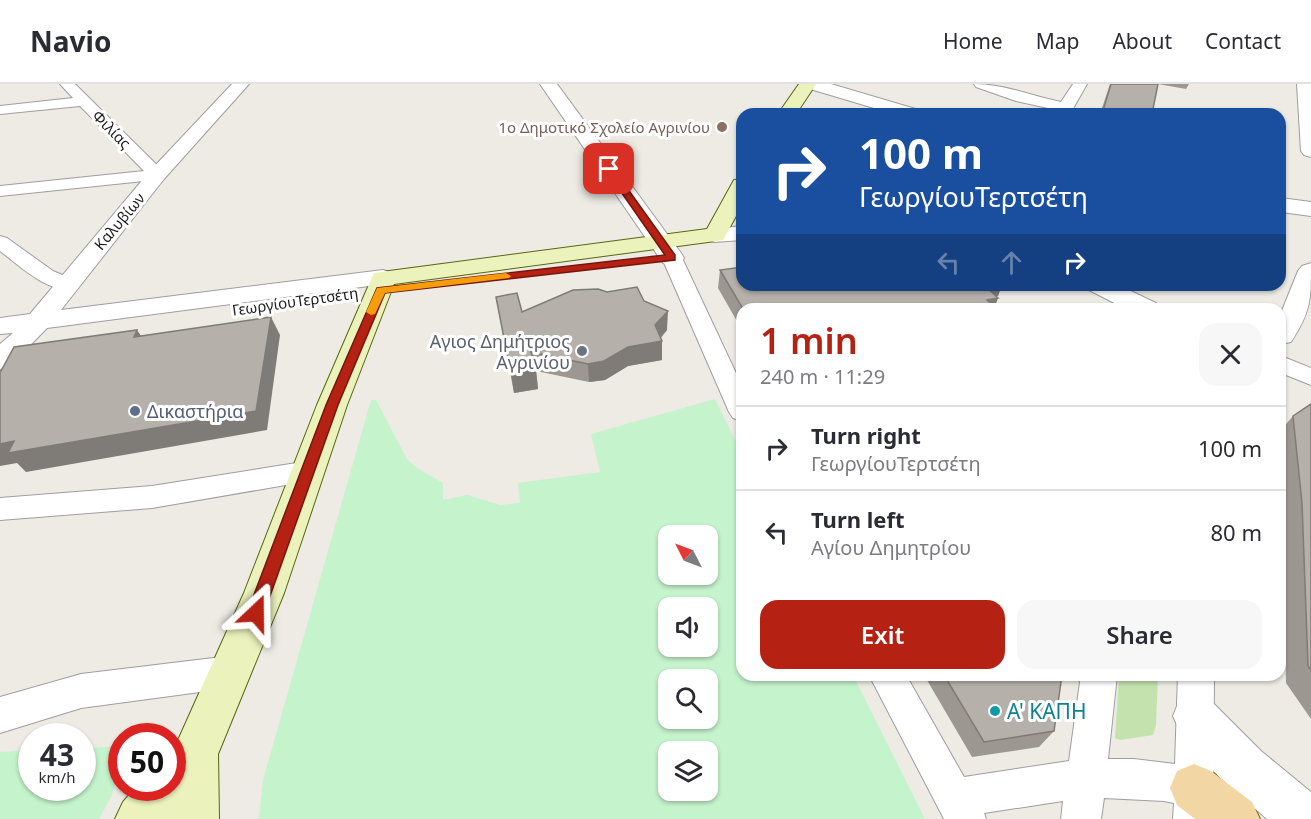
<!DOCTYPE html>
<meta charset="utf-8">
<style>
:root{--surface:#fff;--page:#f7f7f7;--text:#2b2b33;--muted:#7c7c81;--line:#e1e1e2;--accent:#b52214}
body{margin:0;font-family:"Noto Sans",sans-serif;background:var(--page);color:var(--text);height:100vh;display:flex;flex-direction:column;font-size:22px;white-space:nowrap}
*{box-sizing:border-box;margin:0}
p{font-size:20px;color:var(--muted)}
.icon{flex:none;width:33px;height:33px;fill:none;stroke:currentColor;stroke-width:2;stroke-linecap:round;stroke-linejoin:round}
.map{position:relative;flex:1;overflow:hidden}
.panel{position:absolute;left:736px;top:219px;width:550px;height:378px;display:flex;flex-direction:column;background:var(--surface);border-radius:18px;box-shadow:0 2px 4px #0004}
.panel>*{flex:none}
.guide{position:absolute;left:736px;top:24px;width:550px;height:183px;border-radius:18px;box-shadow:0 2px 4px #0004;background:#1a4fa0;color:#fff;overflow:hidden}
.needle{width:39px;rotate:312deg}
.buttons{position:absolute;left:658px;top:441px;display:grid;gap:12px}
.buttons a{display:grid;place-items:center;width:60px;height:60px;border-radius:12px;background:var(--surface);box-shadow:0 2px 4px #0004;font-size:30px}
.speed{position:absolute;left:18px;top:639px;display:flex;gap:12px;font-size:30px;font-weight:700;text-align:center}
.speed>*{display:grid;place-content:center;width:78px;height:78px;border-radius:50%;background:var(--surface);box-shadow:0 2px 4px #0004;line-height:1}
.speed small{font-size:15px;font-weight:400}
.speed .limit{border:9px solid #d22;background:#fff;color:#111}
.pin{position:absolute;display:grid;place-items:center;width:51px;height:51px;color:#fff;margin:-26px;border-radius:12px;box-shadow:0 3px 9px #0006}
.me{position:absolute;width:66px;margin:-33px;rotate:23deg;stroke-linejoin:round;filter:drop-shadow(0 0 4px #0008)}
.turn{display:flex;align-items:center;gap:21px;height:126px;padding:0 24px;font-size:27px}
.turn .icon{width:78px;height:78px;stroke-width:2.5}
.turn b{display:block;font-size:42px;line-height:51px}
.lanes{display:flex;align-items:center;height:57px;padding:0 24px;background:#0003;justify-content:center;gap:30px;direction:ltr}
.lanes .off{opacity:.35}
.round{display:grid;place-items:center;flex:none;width:63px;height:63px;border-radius:18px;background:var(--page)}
.headline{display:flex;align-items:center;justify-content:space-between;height:102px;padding:0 24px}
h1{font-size:36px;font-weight:600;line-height:45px;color:var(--accent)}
.primary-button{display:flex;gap:12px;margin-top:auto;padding:12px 24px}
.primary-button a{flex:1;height:69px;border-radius:18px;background:var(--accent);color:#fff;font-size:24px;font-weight:600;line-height:69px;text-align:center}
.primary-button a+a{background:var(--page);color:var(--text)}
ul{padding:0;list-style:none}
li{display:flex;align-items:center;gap:18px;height:84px;padding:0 24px;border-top:2px solid var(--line)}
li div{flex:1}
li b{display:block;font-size:22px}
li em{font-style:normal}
header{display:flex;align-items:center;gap:36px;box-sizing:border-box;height:84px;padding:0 30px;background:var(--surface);border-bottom:2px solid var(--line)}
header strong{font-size:28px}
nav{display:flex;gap:33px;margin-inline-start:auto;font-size:21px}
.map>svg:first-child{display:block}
.grass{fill:#c3e2ae}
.park{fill:#c4f3cc;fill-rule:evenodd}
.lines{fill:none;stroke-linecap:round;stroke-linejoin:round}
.minor-casing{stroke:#9e9e9e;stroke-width:2}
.tertiary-casing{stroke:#9e9e9e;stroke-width:2}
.secondary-casing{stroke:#576810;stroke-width:2}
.primary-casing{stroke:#86690f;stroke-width:2}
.minor{fill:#fff;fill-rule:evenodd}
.tertiary{fill:#fff;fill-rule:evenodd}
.secondary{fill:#ebf2bc;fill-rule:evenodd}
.primary{fill:#f2d7a4;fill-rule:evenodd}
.wall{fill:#9d9792}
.shaded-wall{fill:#7f7b77}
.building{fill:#b6b0aa;stroke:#7f7b77;stroke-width:1.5}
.route{fill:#b52214;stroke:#76160d;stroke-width:1.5}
.slow{fill:#f59e0b}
.education-dot{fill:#8d6e63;stroke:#fff;stroke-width:2}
.worship-dot{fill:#6b7280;stroke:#fff;stroke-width:2}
.service-dot{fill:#5c6f8a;stroke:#fff;stroke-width:2}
.culture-dot{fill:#0f9aa8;stroke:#fff;stroke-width:2}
.labels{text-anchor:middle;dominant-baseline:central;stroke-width:6;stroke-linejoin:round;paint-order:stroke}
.far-education-label{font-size:15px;fill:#785e54;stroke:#fff;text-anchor:end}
.far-street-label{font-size:15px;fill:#1d1d1d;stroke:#fff}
.worship-label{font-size:18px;fill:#5b616d;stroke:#fff;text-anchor:end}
.service-label{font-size:18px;fill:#4e5e75;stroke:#fff;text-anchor:start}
.near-culture-label{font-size:21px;fill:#0d838f;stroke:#fff;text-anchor:start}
</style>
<header>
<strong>Navio</strong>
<nav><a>Home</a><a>Map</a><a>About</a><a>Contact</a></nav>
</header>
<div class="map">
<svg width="1311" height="735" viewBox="0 0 1311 735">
<rect width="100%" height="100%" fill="#edebe4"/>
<!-- grass -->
<polygon class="grass" points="1119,591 1158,591 1156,641 1153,651 1120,656 1115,654"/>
<!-- park -->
<g class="park">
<path d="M715 315 742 370V591H853L925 735H259L263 696 371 316H376L407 375 417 384 443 399V416L467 411 500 421 520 419 518 399 600 388 591 350ZM669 452H708V490H669ZM669 524H708V562H669ZM669 596H708V634H669ZM669 668H708V706H669Z"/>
<polygon points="109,663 115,665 121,678 112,711 99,735 0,735 0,668 31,666 32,704 82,704 83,664"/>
</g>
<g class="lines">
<!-- minor casing -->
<g class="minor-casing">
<g id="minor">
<polygon points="60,0 75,0 163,87 166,91 163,95 0,112 0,102 144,87 80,22 0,30 0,22 73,14"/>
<path d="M974 0C1004 0 1032 12 1061 18L1073 0H1087L1070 30H1056L1057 26 1016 17 976 3Z"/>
<path d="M0 152 7 154 53 187 74 196 77 200 74 204C49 211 19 181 0 167Z"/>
<polygon points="672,168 679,170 682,174 742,302 742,337 733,334 729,328 662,174 665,170"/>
<polygon points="1281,272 1311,284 1311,301 1281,289"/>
<polygon points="309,377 319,380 323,387 319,394 309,397 152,424 0,436 0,414 152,402"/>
<polygon points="230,572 242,576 247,588 242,600 230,604 81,624 0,649 0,613 81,590"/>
<polygon points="869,591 906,591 964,693 1069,677 1081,591 1117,591 1108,675 1134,675 1175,680 1178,591 1214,591 1213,735 1173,735 1174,719 1164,717 1104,714 1101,735 1061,735 1063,717 984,729 986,735 944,735"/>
</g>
</g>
<!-- tertiary casing -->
<g class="tertiary-casing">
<g id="tertiary">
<polygon points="232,0 249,0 164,95 61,226 383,186 392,189 396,194 392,199 47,244 10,282 0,285 0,260 13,249 0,250 0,234 30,230 150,87"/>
<polygon points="540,0 557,0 681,169 684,174 681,179 672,181 663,179"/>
<polygon points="805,0 831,0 919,26 922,30 894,30 807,4"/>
<polygon points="1297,0 1311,0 1311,73 1304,71 1301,67"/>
<polygon points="1281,114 1311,118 1311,132 1281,128"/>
<polygon points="742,142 742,156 715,158 707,156 703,151 707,146"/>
<path d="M1311 179C1311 216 1311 227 1291 258L1281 260V229L1298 187 1302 182Z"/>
<polygon points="1085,201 1118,201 1156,219 1160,225 1126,225 1089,206"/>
<path d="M1195 610 1211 617 1261 667 1311 708V735H1267C1235 707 1189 671 1173 632L1179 617Z"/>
</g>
</g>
<!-- secondary casing -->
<g class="secondary-casing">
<g id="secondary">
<polygon points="799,0 816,0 796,30 778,30"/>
<polygon points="742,95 742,121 723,156 394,200 347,321 284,509 218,670 219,735 115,735 123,718 135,704 172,704 172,661 179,654 244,509 317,321 374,189 707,145 734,96"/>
</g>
</g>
<!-- primary casing -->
<g class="primary-casing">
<polygon id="primary" points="1194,680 1211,687 1252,718 1260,735 1195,735 1177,721 1170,704 1177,687"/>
</g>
<!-- minor -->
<use href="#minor" class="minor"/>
<!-- tertiary -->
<use href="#tertiary" class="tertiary"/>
<!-- secondary -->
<use href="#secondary" class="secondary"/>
<!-- primary -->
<use href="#primary" class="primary"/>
</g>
<!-- wall -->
<g class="wall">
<polygon points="1110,0 1189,0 1186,5 1158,0 1152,30 1100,30"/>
<polygon points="720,186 742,201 1002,201 998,212 996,213 998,214 994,223 996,225 742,225 742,246 718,204"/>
<polygon points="607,208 667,246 661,254 662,276 628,282 605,296 589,298 536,287 538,305 514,309 496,213 522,228"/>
<polygon points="1311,320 1311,635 1286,599 1283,437 1281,408 1281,346 1293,332"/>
<polygon points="924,591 1062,591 1054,647 1039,663 972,673"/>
</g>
<!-- shaded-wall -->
<g class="shaded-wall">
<polygon points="979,201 1002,201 998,212 974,216"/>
<polygon points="998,214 994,225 987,216"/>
<polygon points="668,227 667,246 656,258 662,257 662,276 628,282 605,296 589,298 588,280 655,241"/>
<polygon points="271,233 280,251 267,346 26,388 17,379 0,382 0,360"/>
<polygon points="137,246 149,264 134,253"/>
<polygon points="536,286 538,305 514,309 511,290"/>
</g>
<!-- building -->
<g class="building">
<polygon points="1111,0 1158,0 1152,30 1102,30"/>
<polygon points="742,183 742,201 984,201 998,214 987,216 996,225 743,225 720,186"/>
<polygon points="637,203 644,217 668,227 655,241 662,257 628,263 604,277 588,280 531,268 536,286 511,290 496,213 517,209 522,228 573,206 598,205 607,208"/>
<polygon points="271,233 256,327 8,369 14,357 0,360 0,287 1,287 14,263 137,246 134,253"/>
<polygon points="1311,320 1311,586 1308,582 1302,419 1293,332"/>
<polygon points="944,591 1062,591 1054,647 984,658"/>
</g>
<!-- route -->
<polygon class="route" points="609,82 612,83 675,171 675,176 385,209 338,321 264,529 262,534 256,536 250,534 247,529 326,321 377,204 665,171 605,85"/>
<!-- slow -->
<polygon class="slow" points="506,189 511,192 509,194 385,209 375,230 371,231 366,228 377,204"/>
<!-- markers -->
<circle class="education-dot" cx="722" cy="43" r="6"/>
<circle class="worship-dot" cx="582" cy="267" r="6"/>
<circle class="service-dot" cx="135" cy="327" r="6"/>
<circle class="culture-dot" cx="995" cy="627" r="6"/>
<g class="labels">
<!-- far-education labels -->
<g class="far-education-label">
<text x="710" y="43">1ο Δημοτικό Σχολείο Αγρινίου</text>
</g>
<!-- far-street labels -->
<g class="far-street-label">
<text transform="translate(112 45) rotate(45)">Φιλίας</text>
<text transform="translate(119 137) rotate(-50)">Καλυβίων</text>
<text transform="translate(295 217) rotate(-8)">ΓεωργίουΤερτσέτη</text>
</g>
<!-- worship labels -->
<g class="worship-label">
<text x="570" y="257">Αγιος Δημήτριος<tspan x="570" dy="21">Αγρινίου</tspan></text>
</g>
<!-- service labels -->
<g class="service-label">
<text x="147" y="327">Δικαστήρια</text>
</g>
<!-- near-culture labels -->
<g class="near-culture-label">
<text x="1007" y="627">Α' ΚΑΠΗ</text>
</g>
</g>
</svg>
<div class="buttons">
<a><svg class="needle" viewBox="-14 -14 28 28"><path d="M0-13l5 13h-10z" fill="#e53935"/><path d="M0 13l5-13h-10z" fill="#7c7c81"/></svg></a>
<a><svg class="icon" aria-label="sound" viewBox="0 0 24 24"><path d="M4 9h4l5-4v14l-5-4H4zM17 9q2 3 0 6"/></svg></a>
<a><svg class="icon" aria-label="search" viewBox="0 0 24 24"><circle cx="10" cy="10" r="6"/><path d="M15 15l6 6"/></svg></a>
<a><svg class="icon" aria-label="layers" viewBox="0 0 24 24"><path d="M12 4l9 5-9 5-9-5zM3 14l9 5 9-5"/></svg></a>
</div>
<div class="speed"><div>43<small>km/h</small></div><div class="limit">50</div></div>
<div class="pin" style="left:609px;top:85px;background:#d93025"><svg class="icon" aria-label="arrive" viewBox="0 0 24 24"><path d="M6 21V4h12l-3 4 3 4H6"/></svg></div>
<svg class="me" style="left:256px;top:529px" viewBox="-20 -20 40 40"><path d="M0-17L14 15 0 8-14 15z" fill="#b52214" stroke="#fff" stroke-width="4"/></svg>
<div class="guide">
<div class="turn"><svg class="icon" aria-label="right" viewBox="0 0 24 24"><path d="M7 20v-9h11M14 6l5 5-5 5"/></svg><div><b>100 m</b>ΓεωργίουΤερτσέτη</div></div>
<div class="lanes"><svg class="icon off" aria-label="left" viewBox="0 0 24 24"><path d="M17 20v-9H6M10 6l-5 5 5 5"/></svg><svg class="icon off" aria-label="ahead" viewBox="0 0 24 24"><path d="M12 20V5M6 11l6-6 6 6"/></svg><svg class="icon" aria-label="right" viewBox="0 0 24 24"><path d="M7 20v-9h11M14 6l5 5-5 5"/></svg></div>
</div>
<section class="panel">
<div class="headline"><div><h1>1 min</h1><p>240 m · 11:29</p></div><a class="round"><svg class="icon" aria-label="close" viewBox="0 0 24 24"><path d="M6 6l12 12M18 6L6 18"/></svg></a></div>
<ul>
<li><svg class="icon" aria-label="right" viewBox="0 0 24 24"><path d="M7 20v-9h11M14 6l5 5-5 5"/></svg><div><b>Turn right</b><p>ΓεωργίουΤερτσέτη</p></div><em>100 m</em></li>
<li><svg class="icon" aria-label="left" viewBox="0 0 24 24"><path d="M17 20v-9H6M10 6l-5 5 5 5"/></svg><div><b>Turn left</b><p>Αγίου Δημητρίου</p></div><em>80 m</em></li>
</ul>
<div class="primary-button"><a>Exit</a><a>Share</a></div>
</section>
</div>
